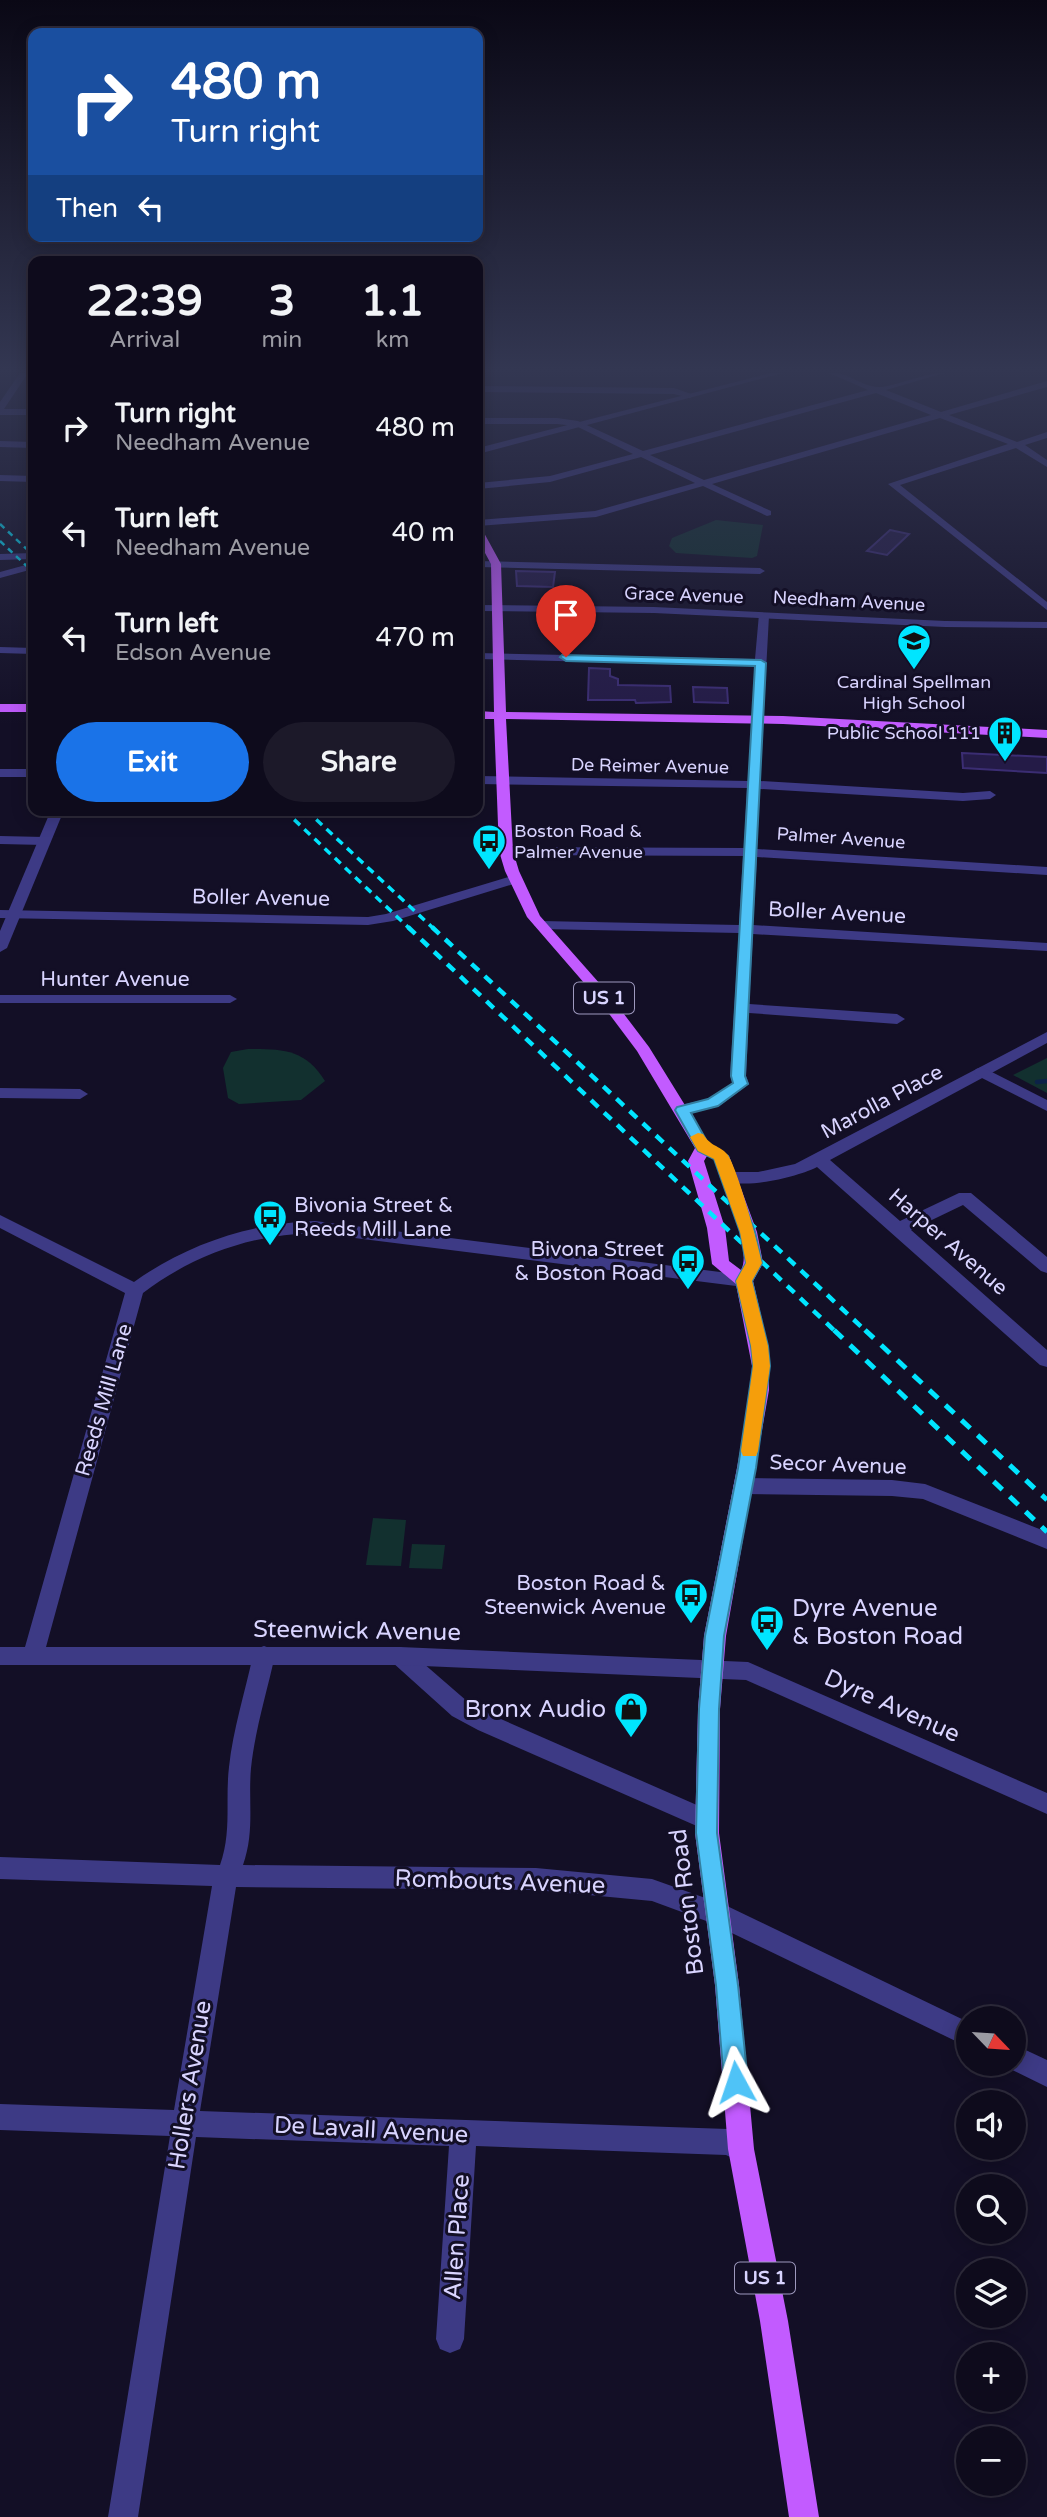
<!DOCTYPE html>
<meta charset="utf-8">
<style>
:root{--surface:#0e0b1c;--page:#1c1929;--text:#f1f3f6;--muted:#9b9ba3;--line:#2e2b3b;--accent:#1a73e8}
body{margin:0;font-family:"Varela Round",sans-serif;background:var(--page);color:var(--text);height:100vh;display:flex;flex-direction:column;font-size:26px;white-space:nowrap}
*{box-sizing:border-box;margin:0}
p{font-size:23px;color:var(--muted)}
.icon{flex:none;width:38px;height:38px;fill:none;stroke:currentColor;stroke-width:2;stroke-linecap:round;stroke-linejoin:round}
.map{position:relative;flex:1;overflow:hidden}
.drawer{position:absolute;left:28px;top:256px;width:455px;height:560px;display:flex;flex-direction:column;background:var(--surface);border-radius:14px;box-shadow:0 4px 18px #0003,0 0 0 2px var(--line)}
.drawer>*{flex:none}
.guide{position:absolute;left:28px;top:28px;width:455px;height:214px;border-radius:14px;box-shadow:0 4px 18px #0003,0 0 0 2px var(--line);background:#1a4fa0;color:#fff;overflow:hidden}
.needle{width:46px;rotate:115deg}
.buttons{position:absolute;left:956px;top:2006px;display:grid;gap:14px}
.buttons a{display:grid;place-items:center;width:70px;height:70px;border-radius:50%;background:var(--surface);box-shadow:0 4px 18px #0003,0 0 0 2px var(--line);font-size:35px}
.pin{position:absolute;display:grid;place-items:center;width:60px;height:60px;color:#fff;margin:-72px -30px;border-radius:50% 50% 50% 0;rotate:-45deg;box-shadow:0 0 7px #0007}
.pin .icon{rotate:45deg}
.me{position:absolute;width:77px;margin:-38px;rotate:355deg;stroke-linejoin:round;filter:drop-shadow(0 0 5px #0008)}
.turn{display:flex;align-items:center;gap:24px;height:147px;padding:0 28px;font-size:32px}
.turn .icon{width:91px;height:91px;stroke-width:2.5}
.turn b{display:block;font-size:49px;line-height:60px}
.then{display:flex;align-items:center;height:66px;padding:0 28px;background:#0003;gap:14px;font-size:26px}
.eta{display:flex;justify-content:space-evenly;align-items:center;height:119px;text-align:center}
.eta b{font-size:42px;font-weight:700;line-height:49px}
.primary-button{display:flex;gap:14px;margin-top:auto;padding:14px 28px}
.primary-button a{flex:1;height:80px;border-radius:42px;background:var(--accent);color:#fff;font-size:28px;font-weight:700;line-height:80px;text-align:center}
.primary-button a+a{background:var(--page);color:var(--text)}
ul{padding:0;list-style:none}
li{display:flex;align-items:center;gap:21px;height:105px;padding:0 28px}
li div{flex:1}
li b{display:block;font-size:26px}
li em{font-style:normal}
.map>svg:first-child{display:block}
.green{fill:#12302f}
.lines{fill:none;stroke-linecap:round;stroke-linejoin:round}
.stream{stroke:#0c2248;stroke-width:4.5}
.building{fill:#241b47;stroke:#3b2d73;stroke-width:2}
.minor{fill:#3d3a85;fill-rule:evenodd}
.tertiary{fill:#3d3a85;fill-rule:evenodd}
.primary{fill:#c25bff;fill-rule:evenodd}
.rail-far3{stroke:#00e5ff;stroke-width:2.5;stroke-dasharray:6 5;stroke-linecap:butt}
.rail-far2{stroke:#00e5ff;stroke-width:3.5;stroke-dasharray:8 6;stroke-linecap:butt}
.rail-far1{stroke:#00e5ff;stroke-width:4.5;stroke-dasharray:10 8;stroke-linecap:butt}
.rail{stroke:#00e5ff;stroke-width:5;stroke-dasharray:12 10;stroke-linecap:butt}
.route{fill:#4fc3f7;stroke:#337fa1;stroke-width:2}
.slow{fill:#f59e0b}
.labels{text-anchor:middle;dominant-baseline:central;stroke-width:6;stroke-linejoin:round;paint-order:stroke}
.far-street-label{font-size:18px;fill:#d9d4ff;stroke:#130f26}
.far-poi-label{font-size:18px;fill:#d9d4ff;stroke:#130f26}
.shield{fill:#130f26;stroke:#9e99be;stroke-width:2}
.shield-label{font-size:19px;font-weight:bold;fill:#d9d4ff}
.street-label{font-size:21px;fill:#d9d4ff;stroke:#130f26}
.poi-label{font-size:21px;fill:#d9d4ff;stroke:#130f26;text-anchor:end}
.near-poi-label{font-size:24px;fill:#d9d4ff;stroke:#130f26;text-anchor:start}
.near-street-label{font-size:24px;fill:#d9d4ff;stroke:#130f26}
</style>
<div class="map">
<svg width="1047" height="2517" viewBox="0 0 1047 2517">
<rect width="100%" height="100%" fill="#130f26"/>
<!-- green -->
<g class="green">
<polygon points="716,520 763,525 757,556 752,558 676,553 669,546 672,538"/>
<path d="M248 1049C283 1049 305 1049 325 1081L301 1100 239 1104 228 1098 223 1068 231 1052Z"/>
<polygon points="1047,1058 1047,1093 1013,1075"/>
<polygon points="373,1518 406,1520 401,1566 366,1565"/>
<polygon points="412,1544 445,1545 442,1569 409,1568"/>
</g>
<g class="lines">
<!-- stream -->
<polyline class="stream" points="1037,1082 1047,1081"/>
</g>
<!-- building -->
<g class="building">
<polygon points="890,530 909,534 887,555 867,551"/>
<polygon points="516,571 555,572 553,587 517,586"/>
<polygon points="589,668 610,669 610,676 618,679 618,685 670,686 671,702 636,703 635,700 588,700"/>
<polygon points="693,687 727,688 728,703 694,702"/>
<polygon points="962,753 1047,757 1047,773 963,768"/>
</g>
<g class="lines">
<!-- minor -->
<g class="minor">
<polygon points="20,373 28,373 4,409 33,409 33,415 0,415 0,402"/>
<path d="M829 373C847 371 860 386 877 387 893 388 922 373 944 373L886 390 941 412 1047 381V387L949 415 1017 442 1047 432V438L1025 445 1047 460V467L1016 448 900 485 1047 602V610L888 484 1008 444 940 418 712 484 771 511V515L767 516 703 486 596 517 478 526V520L595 511 695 483 641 457 550 482 478 489V483L550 476 633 454 576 426 557 424H478V418H557L578 421 643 451 868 390ZM876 393 931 415 704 480 650 455Z"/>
<polygon points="478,386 674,388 694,395 690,398 674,394 478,392"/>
<polygon points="0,441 33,442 33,448 0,447"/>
<polygon points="0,475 33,476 33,482 0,481"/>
<polygon points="33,553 33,559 0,560 0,554"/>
<polygon points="478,561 760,568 765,571 760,574 478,567"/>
<polygon points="759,614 769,616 760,781 963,793 990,791 996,795 990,799 963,801 760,789 757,849 1047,867 1047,875 757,857 753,925 1047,943 1047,951 753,934 749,1004 897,1014 905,1019 897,1024 749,1013 746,1076 749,1084 719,1106 682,1115 674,1110 676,1106 708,1099 733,1083 730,1076 739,933 541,929 534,925 541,921 739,925 743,856 506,855 499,851 506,847 744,848 747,788 478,784 478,776 748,781 755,666 478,659 478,653 755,659"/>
<polygon points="0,647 33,648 33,654 0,653"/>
<rect x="0" y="769" width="33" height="8"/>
<polygon points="0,836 44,837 51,841 44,845 0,844"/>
<polygon points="515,875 520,876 520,882 393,921 368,925 0,918 0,910 368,917 386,914"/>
<polygon points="0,995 230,995 237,999 230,1003 0,1003"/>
<path d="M1047 1032V1043L830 1160 900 1221 959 1193H971L1047 1257V1273L1041 1271 963 1205 911 1230 1047 1350V1367L1040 1365 817 1167C801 1176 735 1193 722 1177L730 1172H758L795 1164Z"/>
<polygon points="0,1088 80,1089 88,1094 80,1099 0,1098"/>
<path d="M264 1646 272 1649 275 1655C267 1692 255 1730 251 1768 248 1802 255 1831 243 1865L536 1868 652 1879 725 1905 968 2022V2047L709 1922 652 1901 536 1890 236 1887 200 2111 728 2129 750 2140 754 2149 750 2158 741 2162 726 2155 476 2146 464 2339 460 2349 450 2353 440 2349 436 2339 449 2146 196 2137 138 2517H108L170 2136 0 2130V2104L174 2110 212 1886 0 1879V1857L220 1865C232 1831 225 1801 229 1767 233 1730 245 1692 253 1655L256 1649Z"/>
<polygon points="400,1647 408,1650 468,1702 494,1716 715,1813 719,1820 715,1827 707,1830 699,1827 478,1730 452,1716 392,1662 389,1656 392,1650"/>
<polygon points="1013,2044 1047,2060 1047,2087 1004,2066 1003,2063 1013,2063"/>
</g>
<!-- tertiary -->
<g class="tertiary">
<polygon points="771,373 783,373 478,454 478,448"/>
<polygon points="33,563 33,569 0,578 0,572"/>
<polygon points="478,605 654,607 945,621 1047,622 1047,628 945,627 654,613 478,611"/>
<polygon points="51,810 64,810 7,948 0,952 0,931"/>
<polygon points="982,1067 1047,1100 1047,1111 976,1075 974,1072 976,1069"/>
<path d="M0 1215 134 1282C187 1244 250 1223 315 1221L744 1275 753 1281 744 1287 315 1233C253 1234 193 1255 143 1293L46 1647H400L748 1662 1047 1793V1814L746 1680 400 1665H0V1647H25L125 1293 0 1228Z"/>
<polygon points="743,1478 892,1480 925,1484 1047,1532 1047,1549 923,1499 892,1496 743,1494 736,1491 733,1486 736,1481"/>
</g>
<!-- primary -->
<g class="primary">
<path d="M478 528 483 531 501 564 506 712 783 716 1047 730V738L783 724 506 719 513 851 519 871 540 916 608 993 649 1047 709 1144 729 1156 757 1232 763 1263 753 1281 768 1346 769 1390 726 1636 720 1709 719 1833 739 1985 754 2149 788 2321 819 2517H789L760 2321 728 2149 715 1985 695 1833 698 1709 704 1636 737 1468 751 1390 752 1366 736 1284 712 1264 707 1228 688 1161 695 1148 637 1051 598 999 527 917 505 871 499 851 494 719H478V711L494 712 491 564 478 540ZM707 1156 714 1159C722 1182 753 1250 741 1270L729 1261 725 1228 704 1161Z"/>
<rect x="0" y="704" width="33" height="8"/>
</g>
<!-- rail-far3 -->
<g class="rail-far3">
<polyline points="0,524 33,555"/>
<polyline points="0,541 33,572"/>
</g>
<!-- rail-far2 -->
<g class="rail-far2">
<polyline points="284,810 410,929"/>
<polyline points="306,810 434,929"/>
</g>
<!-- rail-far1 -->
<g class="rail-far1">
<polyline points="408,927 836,1332"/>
<polyline points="432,927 867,1332"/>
</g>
<!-- rail -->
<g class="rail">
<polyline points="834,1330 1047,1532"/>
<polyline points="865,1330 1047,1500"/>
</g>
</g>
<!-- sky -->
<linearGradient id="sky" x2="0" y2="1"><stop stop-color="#0a0815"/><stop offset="0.51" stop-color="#333752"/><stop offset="1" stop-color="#333752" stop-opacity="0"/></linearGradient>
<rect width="1047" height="725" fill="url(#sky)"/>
<!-- route -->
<polygon class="route" points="562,655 761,660 766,663 745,1076 748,1084 718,1106 691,1113 709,1145 728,1156 755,1232 762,1263 752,1281 768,1346 770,1366 756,1468 724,1636 719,1709 717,1833 738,1985 748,2082 745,2090 736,2094 728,2090 724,2082 716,1985 696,1833 699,1709 705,1636 738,1468 753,1366 751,1346 736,1281 746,1263 740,1232 714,1159 698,1151 675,1110 677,1107 708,1099 733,1083 731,1076 755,666 566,661 560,657"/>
<!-- slow -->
<path class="slow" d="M698 1133 703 1134C711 1147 719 1145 727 1154 737 1166 758 1244 762 1263L752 1281 768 1346 770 1366 758 1451 756 1456H743L741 1451 753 1366 751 1346 736 1281 746 1263 740 1232 714 1159 698 1151 690 1137Z"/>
<!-- icons -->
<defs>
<g id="school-pin" transform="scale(1.75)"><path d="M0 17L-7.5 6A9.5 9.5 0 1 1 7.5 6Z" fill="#00e5ff" stroke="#130f26"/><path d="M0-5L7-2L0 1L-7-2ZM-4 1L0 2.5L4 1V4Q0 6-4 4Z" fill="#111"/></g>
<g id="building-pin" transform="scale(1.75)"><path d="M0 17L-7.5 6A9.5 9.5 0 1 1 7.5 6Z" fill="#00e5ff" stroke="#130f26"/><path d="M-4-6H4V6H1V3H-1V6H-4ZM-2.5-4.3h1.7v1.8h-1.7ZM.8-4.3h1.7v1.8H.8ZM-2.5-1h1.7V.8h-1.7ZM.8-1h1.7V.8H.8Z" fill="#111"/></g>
<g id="bus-pin" transform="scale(1.75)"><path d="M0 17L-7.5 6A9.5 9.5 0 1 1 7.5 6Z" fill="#00e5ff" stroke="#130f26"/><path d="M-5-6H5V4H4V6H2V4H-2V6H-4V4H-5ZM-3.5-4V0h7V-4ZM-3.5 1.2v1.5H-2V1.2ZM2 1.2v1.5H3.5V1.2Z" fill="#111"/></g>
<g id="shop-pin" transform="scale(1.75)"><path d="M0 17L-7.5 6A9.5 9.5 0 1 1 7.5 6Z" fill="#00e5ff" stroke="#130f26"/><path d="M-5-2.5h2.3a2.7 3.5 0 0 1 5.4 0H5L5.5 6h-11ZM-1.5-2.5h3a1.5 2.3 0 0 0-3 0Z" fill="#111"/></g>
</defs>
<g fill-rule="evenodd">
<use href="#school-pin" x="914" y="641"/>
<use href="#building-pin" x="1005" y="733"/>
<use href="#bus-pin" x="489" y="841"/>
<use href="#bus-pin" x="270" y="1217"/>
<use href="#bus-pin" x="688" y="1261"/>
<use href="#bus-pin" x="691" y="1595"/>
<use href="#bus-pin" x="767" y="1622"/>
<use href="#shop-pin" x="631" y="1709"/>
</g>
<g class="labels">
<!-- far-street labels -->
<g class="far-street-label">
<text transform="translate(684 595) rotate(2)">Grace Avenue</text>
<text transform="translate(849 601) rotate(3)">Needham Avenue</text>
<text transform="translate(650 766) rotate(1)">De Reimer Avenue</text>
<text transform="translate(841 838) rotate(4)">Palmer Avenue</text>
</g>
<!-- far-poi labels -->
<g class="far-poi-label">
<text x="914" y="682">Cardinal Spellman<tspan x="914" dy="21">High School</tspan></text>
<text x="981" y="733" text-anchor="end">Public School 111</text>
<text x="514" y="831" text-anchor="start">Boston Road &amp;<tspan x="514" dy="21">Palmer Avenue</tspan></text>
</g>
<!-- shield labels -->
<g class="shield">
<rect x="574" y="982.5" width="60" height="31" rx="5"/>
<rect x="735" y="2262.5" width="60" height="31" rx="5"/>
</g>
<g class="shield-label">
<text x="604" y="998">US 1</text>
<text x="765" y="2278">US 1</text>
</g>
<!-- street labels -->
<g class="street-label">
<text transform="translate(261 898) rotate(1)">Boller Avenue</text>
<text transform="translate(837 913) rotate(3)">Boller Avenue</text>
<text x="115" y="979">Hunter Avenue</text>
<text transform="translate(882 1102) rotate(-28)">Marolla Place</text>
<text transform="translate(948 1242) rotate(41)">Harper Avenue</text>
<text transform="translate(104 1400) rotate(-74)">Reeds Mill Lane</text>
<text transform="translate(838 1465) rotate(2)">Secor Avenue</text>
</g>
<!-- poi labels -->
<g class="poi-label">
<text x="294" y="1205" text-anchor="start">Bivonia Street &amp;<tspan x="294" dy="24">Reeds Mill Lane</tspan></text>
<text x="664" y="1249">Bivona Street<tspan x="664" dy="24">&amp; Boston Road</tspan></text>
<text x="666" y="1583">Boston Road &amp;<tspan x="666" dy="24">Steenwick Avenue</tspan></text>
</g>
<!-- near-poi labels -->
<g class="near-poi-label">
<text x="792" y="1608">Dyre Avenue<tspan x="792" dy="28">&amp; Boston Road</tspan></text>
<text x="606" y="1709" text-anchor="end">Bronx Audio</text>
</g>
<!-- near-street labels -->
<g class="near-street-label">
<text transform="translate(357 1631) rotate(1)">Steenwick Avenue</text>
<text transform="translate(892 1706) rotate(24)">Dyre Avenue</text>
<text transform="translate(500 1882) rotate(2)">Rombouts Avenue</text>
<text transform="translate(687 1902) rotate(-97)">Boston Road</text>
<text transform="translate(190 2085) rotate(-81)">Hollers Avenue</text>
<text transform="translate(371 2130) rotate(3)">De Lavall Avenue</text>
<text transform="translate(457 2237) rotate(-86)">Allen Place</text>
</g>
</g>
</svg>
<div class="buttons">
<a><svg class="needle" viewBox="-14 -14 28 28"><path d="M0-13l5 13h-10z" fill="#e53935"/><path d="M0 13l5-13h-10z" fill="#9b9ba3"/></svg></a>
<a><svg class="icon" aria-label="sound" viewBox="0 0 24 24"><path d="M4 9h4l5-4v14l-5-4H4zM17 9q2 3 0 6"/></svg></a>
<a><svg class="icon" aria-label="search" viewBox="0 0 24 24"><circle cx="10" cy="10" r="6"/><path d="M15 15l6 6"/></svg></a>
<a><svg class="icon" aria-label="layers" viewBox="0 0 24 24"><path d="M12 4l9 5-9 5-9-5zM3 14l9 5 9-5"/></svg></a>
<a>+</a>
<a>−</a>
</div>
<div class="pin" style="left:566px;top:657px;background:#d93025"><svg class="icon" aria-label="arrive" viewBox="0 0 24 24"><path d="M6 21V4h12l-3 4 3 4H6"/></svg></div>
<svg class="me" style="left:736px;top:2082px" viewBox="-20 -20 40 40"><path d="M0-17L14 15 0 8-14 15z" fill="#4fc3f7" stroke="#fff" stroke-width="4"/></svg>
<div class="guide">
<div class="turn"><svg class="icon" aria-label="right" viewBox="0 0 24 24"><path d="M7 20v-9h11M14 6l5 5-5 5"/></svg><div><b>480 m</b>Turn right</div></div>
<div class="then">Then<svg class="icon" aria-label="left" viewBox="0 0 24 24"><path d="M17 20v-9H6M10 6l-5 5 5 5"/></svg></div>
</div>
<section class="drawer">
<div class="eta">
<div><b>22:39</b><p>Arrival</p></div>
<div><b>3</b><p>min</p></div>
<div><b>1.1</b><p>km</p></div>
</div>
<ul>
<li><svg class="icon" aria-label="right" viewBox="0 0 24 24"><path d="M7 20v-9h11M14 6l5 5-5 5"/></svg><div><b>Turn right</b><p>Needham Avenue</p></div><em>480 m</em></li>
<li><svg class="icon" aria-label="left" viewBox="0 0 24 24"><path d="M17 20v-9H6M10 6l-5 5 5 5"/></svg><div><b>Turn left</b><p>Needham Avenue</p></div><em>40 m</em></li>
<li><svg class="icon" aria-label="left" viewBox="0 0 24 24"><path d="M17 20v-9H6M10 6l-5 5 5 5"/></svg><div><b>Turn left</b><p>Edson Avenue</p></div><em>470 m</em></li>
</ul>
<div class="primary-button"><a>Exit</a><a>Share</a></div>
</section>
</div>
